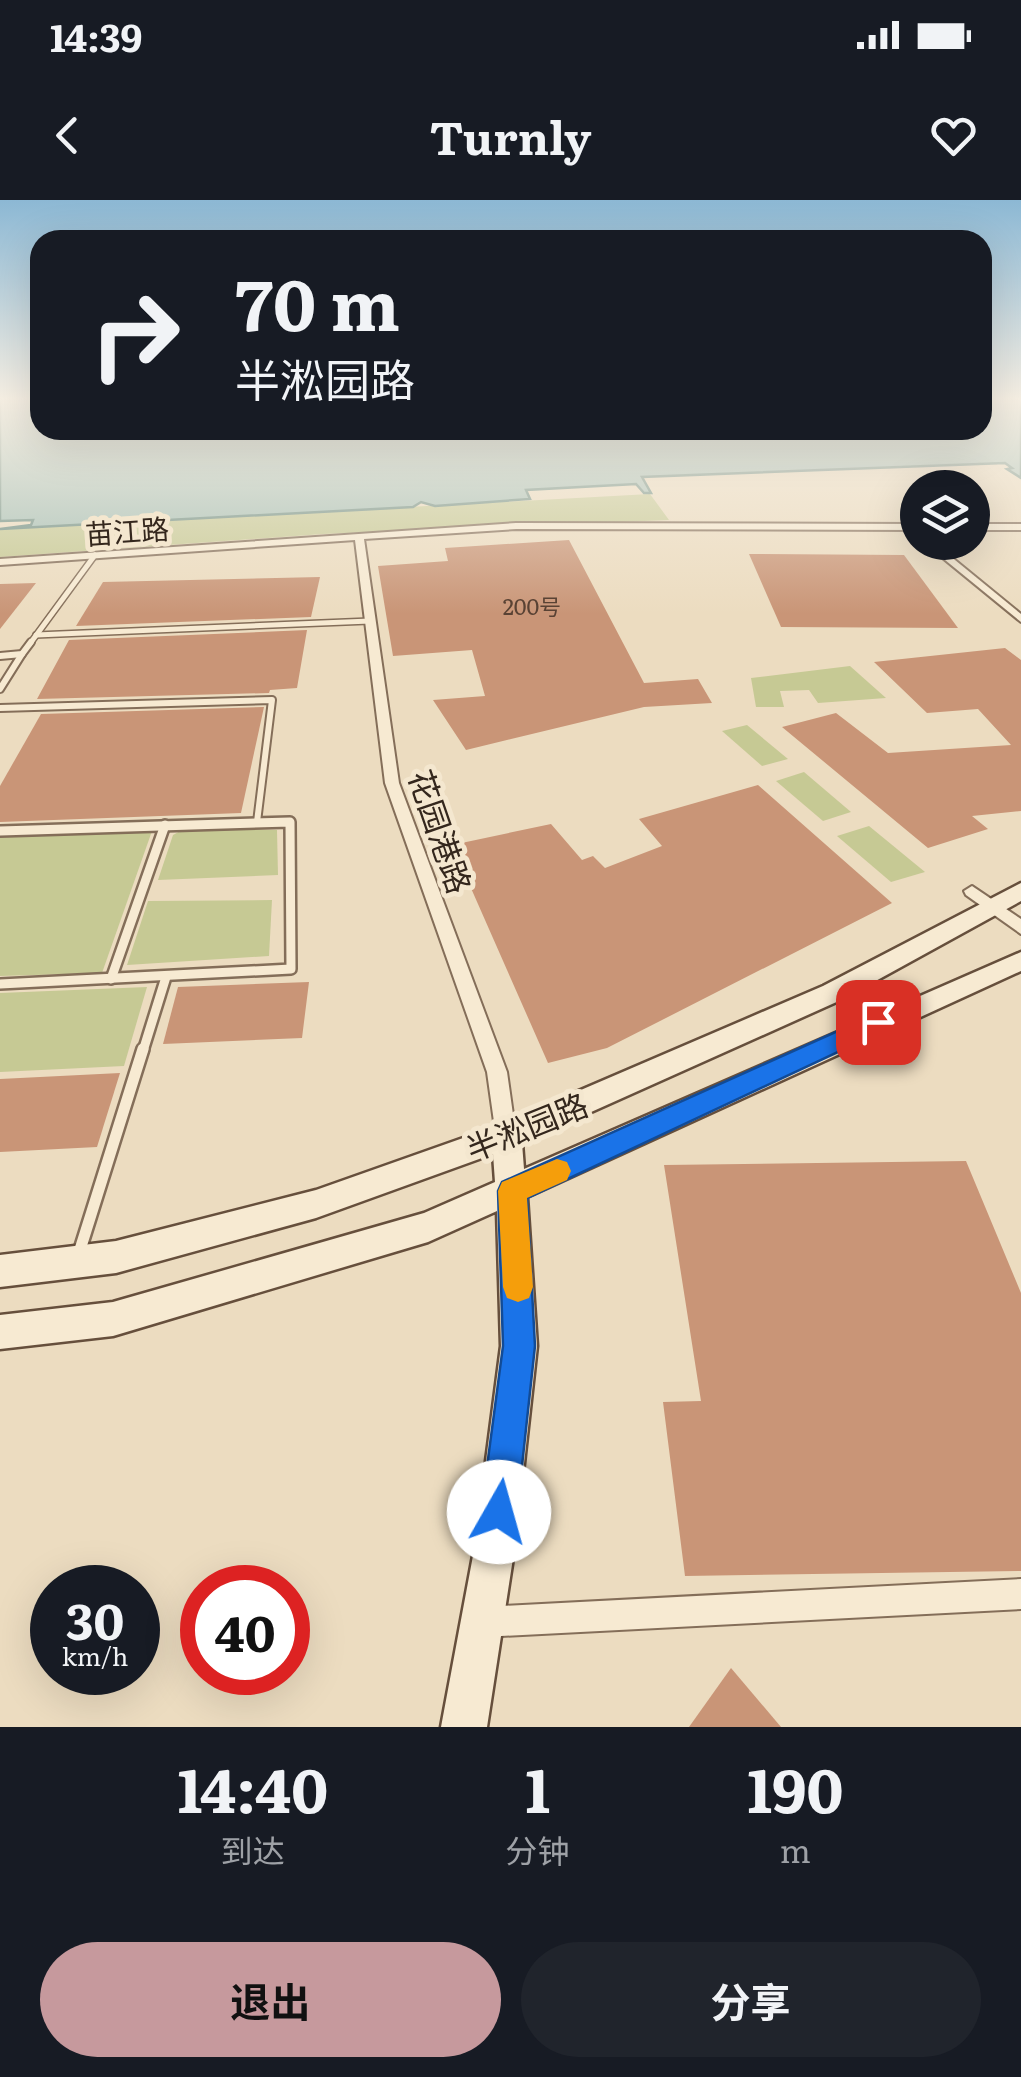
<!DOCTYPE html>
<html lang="zh">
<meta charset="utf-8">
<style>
:root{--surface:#171b24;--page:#20242c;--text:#f1f3f6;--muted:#9ea1a6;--accent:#c6999d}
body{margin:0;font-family:Literata,"Noto Sans SC",serif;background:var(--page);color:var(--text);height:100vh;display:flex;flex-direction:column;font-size:38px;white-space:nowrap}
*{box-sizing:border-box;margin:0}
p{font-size:32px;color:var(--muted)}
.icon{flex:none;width:55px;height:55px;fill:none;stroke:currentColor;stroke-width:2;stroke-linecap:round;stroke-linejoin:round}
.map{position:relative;height:1527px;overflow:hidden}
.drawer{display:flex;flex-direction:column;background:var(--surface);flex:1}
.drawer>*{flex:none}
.banner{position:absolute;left:30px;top:30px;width:962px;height:210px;border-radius:30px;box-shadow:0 10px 40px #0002;background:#171b24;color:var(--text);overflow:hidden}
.tools{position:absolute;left:900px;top:270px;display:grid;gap:20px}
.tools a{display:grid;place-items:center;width:90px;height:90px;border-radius:50%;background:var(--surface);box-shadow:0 10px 40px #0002;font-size:50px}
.speed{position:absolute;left:30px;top:1365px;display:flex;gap:20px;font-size:50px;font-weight:700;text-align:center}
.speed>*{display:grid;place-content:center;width:130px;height:130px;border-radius:50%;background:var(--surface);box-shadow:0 10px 40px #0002;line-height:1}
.speed small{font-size:25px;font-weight:400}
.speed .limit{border:15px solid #d22;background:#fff;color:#111}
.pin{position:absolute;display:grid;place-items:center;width:85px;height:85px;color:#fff;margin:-42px;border-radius:20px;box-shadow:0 5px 15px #0006}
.me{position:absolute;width:110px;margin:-55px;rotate:7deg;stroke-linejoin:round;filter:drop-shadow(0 0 8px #0008)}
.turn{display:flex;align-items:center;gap:35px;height:210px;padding:0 40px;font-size:45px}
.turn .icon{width:130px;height:130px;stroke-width:2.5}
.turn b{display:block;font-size:70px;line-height:85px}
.eta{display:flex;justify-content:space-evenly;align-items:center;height:170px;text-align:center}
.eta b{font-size:60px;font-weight:700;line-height:70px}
.primary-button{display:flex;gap:20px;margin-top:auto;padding:20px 40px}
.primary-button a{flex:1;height:115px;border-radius:60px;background:var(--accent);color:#111;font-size:40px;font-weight:700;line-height:115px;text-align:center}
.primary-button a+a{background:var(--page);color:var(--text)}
.status{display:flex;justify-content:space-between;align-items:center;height:70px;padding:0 50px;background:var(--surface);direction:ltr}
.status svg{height:28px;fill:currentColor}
header{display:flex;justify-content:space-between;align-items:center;height:130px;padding:0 40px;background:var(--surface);font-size:45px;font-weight:700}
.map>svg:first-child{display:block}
.green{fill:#c6c994}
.water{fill:#a3beb5;stroke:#6a8b81;stroke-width:2.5}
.building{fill:#c99577}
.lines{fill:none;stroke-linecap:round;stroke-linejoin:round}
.lane-far3-casing{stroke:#846e59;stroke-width:8}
.lane-far2-casing{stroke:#846e59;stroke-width:10}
.lane-far1-casing{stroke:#846e59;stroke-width:14}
.lane-casing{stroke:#846e59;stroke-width:16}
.street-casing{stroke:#846e59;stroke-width:4}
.secondary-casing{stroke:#664f3c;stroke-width:5}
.lane-far3{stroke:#f7ead2;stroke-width:5}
.lane-far2{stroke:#f7ead2;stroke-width:6}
.lane-far1{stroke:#f7ead2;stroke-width:9}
.lane{stroke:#f7ead2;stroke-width:11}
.street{fill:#f7ead2;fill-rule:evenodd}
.secondary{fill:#f7ead2;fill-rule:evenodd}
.route{fill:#1a73e8;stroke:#114b97;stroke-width:2.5}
.slow{fill:#f59e0b}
.labels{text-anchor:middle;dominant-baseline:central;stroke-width:10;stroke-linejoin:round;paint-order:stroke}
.far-number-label{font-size:22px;fill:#594234}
.far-street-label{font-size:28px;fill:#34271d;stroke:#f4e7cf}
.street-label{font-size:32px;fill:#34271d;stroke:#f4e7cf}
</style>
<div class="status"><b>14:39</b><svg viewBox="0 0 49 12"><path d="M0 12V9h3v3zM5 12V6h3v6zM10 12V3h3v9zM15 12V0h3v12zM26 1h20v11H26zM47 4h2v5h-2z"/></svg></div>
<header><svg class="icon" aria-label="back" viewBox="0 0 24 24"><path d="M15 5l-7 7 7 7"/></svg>Turnly<svg class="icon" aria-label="heart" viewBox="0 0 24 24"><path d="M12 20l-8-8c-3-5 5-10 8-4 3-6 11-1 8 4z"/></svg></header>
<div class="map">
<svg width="1021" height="1527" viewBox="0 0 1021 1527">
<rect width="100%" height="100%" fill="#ecdcc0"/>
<!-- green -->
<g class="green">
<polygon points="650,294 669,320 323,334 0,357 0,329"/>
<polygon points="850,466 886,498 818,503 809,490 780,491 784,507 756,507 751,478"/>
<polygon points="747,525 788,559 762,566 722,531"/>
<polygon points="804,572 851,612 823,621 776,581"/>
<polygon points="869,626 925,672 891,682 837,636"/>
<polygon points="186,628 277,630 278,675 158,680 173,635"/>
<polygon points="152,631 102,773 0,776 0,637"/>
<polygon points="272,700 269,756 127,765 148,701"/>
<polygon points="147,787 124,866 0,872 0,793"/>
</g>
<!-- water -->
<polygon class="water" points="0,200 40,200 40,230 982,230 983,200 1021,200 1021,278 1007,269 1012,268 1005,263 642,277 651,293 644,293 636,284 526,290 530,299 435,306 421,302 413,307 0,329 31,325 33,320 0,321"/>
<!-- building -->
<g class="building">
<polygon points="569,340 644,483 698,479 712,503 644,507 466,550 433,500 485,496 472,450 393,456 378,366 448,361 445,348"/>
<polygon points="749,354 904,355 958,428 781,427"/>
<polygon points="320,377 311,417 76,426 103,382"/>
<polygon points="36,383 0,429 0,384"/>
<polygon points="307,430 297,488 270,490 269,493 37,499 69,440"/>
<polygon points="1005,448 1021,460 1021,611 972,616 988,629 928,648 782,527 836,513 888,553 1011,545 978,509 927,513 874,462"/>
<polygon points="264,507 241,613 0,622 0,586 41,514"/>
<polygon points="758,585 892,703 607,848 548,863 452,645 551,624 582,660 593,656 605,668 662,646 639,619"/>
<polygon points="309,782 302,838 163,844 178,787"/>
<polygon points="120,873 97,947 0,952 0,879"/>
<polygon points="966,961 1021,1093 1021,1371 685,1376 663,1202 701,1201 664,965"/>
<polygon points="731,1468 781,1527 689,1527"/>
</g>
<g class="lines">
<!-- lane-far3 casing -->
<g class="lane-far3-casing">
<g id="lane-far3">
<polyline points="36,435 370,421"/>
<polyline points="29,445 95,355"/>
</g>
</g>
<!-- lane-far2 casing -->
<g class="lane-far2-casing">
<g id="lane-far2">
<polyline points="0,456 22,454 31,442"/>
<polyline points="0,489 22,454"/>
<polyline points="0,508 272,500 257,622"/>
<polyline points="286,622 290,622"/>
</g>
</g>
<!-- lane-far1 casing -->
<g class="lane-far1-casing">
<g id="lane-far1">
<polyline points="0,631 290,622 291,769 0,784"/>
<polyline points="111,779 165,625"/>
<polyline points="143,851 166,777"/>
</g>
</g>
<!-- lane casing -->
<g class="lane-casing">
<polyline id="lane" points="78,1056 143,849"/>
</g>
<!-- street casing -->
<g class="street-casing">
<g id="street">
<polygon points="516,323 918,324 918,330 516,329 364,339 399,583 507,872 516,936 513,942 506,945 499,942 496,936 487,872 385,583 355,340 0,365 0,359"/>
<rect x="972" y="324" width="49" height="6"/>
<polygon points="923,342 933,342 1021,414 1021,422"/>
<polygon points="972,686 1021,719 1021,734 966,695 964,691"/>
<polygon points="1021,1379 1021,1409 483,1437 472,1433 468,1422 472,1411 483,1407"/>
</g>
</g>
<!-- secondary casing -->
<g class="secondary-casing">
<polygon id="secondary" points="1021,683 1021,701 841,800 522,943 524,969 1021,752 1021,771 527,997 537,1146 515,1345 487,1527 441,1527 475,1345 501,1146 497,1011 428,1042 113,1136 0,1149 0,1115 113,1102 424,1013 495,982 493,954 316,1018 116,1073 0,1087 0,1055 116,1041 316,990 497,926 823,786"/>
</g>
<!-- lane-far3 -->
<use href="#lane-far3" class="lane-far3"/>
<!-- lane-far2 -->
<use href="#lane-far2" class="lane-far2"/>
<!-- lane-far1 -->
<use href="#lane-far1" class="lane-far1"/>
<!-- lane -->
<use href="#lane" class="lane"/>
<!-- street -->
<use href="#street" class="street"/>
<!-- secondary -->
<use href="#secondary" class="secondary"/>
</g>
<!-- sky -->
<linearGradient id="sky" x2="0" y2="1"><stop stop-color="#8cb8d4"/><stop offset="0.48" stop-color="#f6efe3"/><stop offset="1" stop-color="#f6efe3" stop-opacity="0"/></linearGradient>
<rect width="1021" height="414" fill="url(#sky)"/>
<!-- route -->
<polygon class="route" points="878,813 887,816 891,822 887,829 527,998 535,1146 517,1312 512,1325 499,1330 486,1325 481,1312 503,1146 498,991 502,982"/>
<!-- slow -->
<polygon class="slow" points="557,959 567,962 571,971 567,980 527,998 533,1087 529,1098 518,1102 507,1098 503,1087 498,991 502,982"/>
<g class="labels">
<!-- far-number labels -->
<g class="far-number-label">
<text x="532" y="405">200号</text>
</g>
<!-- far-street labels -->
<g class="far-street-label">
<text transform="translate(127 330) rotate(-4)">苗江路</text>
</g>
<!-- street labels -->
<g class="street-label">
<text transform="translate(442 631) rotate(71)">花园港路</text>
<text transform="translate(526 925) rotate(-22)">半淞园路</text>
</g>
</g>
</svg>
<div class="tools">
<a><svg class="icon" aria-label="layers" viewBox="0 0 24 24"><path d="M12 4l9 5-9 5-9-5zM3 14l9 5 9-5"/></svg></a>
</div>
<div class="speed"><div>30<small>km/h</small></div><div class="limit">40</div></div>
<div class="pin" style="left:878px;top:822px;background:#d93025"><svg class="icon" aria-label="arrive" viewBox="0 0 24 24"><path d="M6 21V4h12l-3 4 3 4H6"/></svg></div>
<svg class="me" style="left:499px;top:1312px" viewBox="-20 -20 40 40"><circle r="19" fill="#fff"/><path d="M0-13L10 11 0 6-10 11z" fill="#1a73e8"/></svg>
<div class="banner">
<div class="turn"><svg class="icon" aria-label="right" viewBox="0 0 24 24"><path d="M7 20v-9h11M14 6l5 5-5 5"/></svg><div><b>70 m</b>半淞园路</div></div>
</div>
</div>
<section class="drawer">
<div class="eta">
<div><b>14:40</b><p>到达</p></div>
<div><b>1</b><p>分钟</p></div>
<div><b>190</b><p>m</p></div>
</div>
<div class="primary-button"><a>退出</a><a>分享</a></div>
</section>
